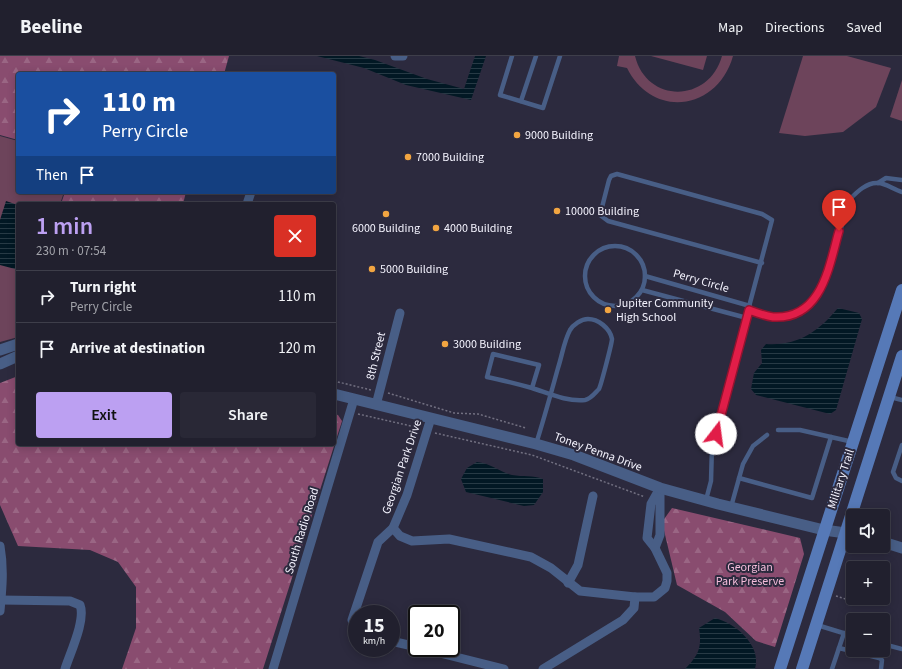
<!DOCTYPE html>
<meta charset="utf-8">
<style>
:root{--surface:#21202e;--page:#292836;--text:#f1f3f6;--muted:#a2a3aa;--line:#3e3e4a;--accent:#bca0f2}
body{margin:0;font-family:"Source Sans 3",sans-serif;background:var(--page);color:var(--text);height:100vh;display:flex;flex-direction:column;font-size:15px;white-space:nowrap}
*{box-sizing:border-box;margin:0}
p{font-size:13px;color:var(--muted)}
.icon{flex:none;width:22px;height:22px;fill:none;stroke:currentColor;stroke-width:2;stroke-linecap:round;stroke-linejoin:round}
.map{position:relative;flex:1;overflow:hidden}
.sheet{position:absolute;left:16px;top:146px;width:320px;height:244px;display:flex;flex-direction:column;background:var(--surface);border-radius:4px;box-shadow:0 2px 10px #0003,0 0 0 1px var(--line)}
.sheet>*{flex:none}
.banner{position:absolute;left:16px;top:16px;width:320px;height:122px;border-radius:4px;box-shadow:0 2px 10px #0003,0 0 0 1px var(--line);background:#1a4fa0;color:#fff;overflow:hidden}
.fabs{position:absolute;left:846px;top:453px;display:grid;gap:8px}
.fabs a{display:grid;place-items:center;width:44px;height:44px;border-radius:4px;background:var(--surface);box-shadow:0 2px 10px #0003,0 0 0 1px var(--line);font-size:20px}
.speed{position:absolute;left:348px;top:549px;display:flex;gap:8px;font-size:20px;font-weight:700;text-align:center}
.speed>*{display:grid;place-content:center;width:52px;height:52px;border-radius:50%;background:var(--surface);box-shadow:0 2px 10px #0003,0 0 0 1px var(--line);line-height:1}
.speed small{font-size:10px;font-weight:400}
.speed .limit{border:2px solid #111;border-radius:6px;background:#fff;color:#111}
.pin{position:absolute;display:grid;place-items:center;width:34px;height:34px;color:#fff;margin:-41px -17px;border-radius:50% 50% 50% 0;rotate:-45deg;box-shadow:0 0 4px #0007}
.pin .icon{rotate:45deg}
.me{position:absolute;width:44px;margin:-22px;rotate:15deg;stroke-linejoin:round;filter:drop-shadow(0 0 3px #0008)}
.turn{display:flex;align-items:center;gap:14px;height:84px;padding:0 20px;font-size:18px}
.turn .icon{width:52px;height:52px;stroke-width:2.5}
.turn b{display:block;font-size:28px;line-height:34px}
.then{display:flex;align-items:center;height:38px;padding:0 20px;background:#0003;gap:8px;font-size:15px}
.round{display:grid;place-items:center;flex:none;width:42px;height:42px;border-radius:4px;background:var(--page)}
.overview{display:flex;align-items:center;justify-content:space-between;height:68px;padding:0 20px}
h1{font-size:24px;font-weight:600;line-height:30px;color:var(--accent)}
.cta{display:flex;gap:8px;margin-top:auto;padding:8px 20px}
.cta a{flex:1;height:46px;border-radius:4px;background:var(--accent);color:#111;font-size:16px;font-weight:600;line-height:46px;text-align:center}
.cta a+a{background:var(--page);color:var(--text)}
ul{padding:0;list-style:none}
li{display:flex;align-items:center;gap:12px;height:52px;padding:0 20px;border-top:1px solid var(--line)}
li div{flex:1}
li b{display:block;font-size:15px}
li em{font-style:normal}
header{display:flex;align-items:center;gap:24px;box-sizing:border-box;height:56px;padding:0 20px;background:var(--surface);border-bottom:1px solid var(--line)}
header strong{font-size:19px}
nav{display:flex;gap:22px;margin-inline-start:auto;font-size:14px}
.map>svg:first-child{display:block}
.forest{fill:url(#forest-firs)}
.park{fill:#6d445b}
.water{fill:url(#water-rules)}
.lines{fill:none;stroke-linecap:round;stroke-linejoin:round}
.path{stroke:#727081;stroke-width:1.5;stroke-dasharray:2 2;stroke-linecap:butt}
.service{stroke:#485e86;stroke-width:4.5}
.minor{stroke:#485e86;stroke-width:9}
.tertiary{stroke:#485e86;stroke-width:11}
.secondary{stroke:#5679b7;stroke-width:12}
.route-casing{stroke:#92132f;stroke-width:10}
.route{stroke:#e11d48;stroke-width:7}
.poi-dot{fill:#f2a541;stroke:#2c2a3e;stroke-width:1.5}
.labels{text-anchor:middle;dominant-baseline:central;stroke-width:4;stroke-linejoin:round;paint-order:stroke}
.poi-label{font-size:12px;fill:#f3f2fd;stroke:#2c2a3e;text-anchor:start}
.street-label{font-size:12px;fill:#f3f2fd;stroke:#2c2a3e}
.park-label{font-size:12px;fill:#f4bcda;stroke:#2c2a3e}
</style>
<header>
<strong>Beeline</strong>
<nav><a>Map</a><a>Directions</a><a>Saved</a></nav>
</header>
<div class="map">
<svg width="902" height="613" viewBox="0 0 902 613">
<defs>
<pattern id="forest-firs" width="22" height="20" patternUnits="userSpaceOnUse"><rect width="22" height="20" fill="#894c6f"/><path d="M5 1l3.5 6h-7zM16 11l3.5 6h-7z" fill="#9a6684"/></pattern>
<pattern id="water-rules" width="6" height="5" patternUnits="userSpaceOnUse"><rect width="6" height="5" fill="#021824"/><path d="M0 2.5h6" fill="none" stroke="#273a45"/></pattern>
</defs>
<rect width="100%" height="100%" fill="#2c2a3e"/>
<!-- forest -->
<g class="forest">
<polygon points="0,0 229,0 224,18 18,18 18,84 0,79"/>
<polygon points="65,136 186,136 183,148 61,148"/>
<polygon points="18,320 18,388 334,388 334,358 338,359 342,365 263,613 122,613 136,572 136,531 118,506 90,494 18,490 0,449 0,327"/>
<polygon points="672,452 800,482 804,498 775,591 756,585 725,556 677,529 662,466"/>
</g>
<!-- park -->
<g class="park">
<path d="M619 0H635C647 48 709 47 722 0H733C718 54 653 64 627 12L617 10Z"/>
<polygon points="651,0 707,0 703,14"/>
<polygon points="803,0 847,0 891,12 876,51 843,76 805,80 779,77"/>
<polygon points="902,24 902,65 890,61"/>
<polygon points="0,80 18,85 18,136 64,136 60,148 18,148 18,281 0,286"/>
</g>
<!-- water -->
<g class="water">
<polygon points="317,0 359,0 375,4 427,23 464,33 475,0 486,0 471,44 406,29 364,12"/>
<polygon points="6,145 18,149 18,203 15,213 0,209 0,164"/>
<path d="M838 252 859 257 862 263 836 354 830 358 756 339 751 333 754 317 762 307 761 294 766 288C798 290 818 276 838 252Z"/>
<path d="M477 406C490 407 500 416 512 419 523 421 533 419 543 423V436L534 449 524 450 466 436 461 423 467 412Z"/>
<path d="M715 562C735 567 762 589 755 613H685C699 599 702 591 699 572Z"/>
</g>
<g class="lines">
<!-- path -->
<g class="path">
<polyline points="334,325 371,334"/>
<polyline points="388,337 454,357 478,358 526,372"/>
<polyline points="358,358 420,372"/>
<polyline points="435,377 532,399 645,441"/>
<polyline points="836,540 849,544"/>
</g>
<!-- service -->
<g class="service">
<polyline points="512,0 500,39 543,52 560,0"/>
<polyline points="521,45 536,0"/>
<polyline points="878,127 886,122 902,124"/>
<circle cx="615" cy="220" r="30"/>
<polyline points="645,220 750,250"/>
<polyline points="642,234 747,262"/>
<path d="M749 255C762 258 775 263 789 260 798 257 808 250 814 244 829 228 841 166 850 143 857 136 867 126 878 127 886 127 894 134 902 136"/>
<path d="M532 332 539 309 493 298 487 321C502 324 517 328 532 332 548 337 567 346 585 344 591 343 595 337 599 333 601 329 612 287 612 283 610 272 598 263 588 263 581 263 573 269 570 274 564 285 562 300 558 312 551 337 544 363 536 388"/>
<polyline points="890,341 902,344"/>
<polyline points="778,374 800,374 853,386"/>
<polyline points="902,389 893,416 896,422 902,425"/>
<polyline points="739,422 812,442 831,381"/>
<polyline points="706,444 711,425 712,390 772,164 762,158 617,118 611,120 609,124 600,159 608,165 762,207"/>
<polyline points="731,451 743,408 753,390 767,379"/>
<polyline points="817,569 853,580"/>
<polyline points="883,588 902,593"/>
<polyline points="839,592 879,602 882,604 881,613"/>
<polyline points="832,613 844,577"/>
</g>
<!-- minor -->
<g class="minor">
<polyline points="395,0 403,0"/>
<polyline points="247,148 251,136"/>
<polyline points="376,349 400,257"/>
<polyline points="393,472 400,480 412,485 449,483 531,501 551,512 580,535 635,541 654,541 665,532 667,525 667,517 655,492 647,482 651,448 660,432"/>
<path d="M0 490C4 513 2 532 0 555"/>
<polyline points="655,492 660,479 660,432"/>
<polyline points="568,527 578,509 593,440"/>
<path d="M0 544 70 545 80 549C86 564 70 597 65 613"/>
<polyline points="357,574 352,564 378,486 393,472 407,439 431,362"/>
<polyline points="391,585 417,591"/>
<polyline points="420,592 504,613"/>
<polyline points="273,613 354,343"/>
<polyline points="543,613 623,564 634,552 635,541"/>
</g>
<!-- tertiary -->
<g class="tertiary">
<polyline points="0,294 18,288"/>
<polyline points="0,308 18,300"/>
<polyline points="334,338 536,388 574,399 660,432 718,448 824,474 853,478"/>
<polyline points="883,486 902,492"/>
</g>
<!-- secondary -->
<g class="secondary">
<polyline points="780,613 902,234"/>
<polyline points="802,613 902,300"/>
</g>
</g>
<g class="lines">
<!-- route casing -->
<g class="route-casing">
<path id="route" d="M716 378 749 254C757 257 765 260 773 261 822 264 829 210 839 175"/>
</g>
<!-- route -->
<use href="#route" class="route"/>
</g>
<!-- markers -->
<g class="poi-dot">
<circle cx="517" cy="79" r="4"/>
<circle cx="408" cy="101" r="4"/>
<circle cx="557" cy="155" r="4"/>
<circle cx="386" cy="158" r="4"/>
<circle cx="436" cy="172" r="4"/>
<circle cx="372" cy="213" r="4"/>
<circle cx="608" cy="254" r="4"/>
<circle cx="445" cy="288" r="4"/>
</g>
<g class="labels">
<!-- poi labels -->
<g class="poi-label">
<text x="525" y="79">9000 Building</text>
<text x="416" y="101">7000 Building</text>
<text x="565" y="155">10000 Building</text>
<text x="386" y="172" text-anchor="middle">6000 Building</text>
<text x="444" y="172">4000 Building</text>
<text x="380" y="213">5000 Building</text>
<text x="616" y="247">Jupiter Community<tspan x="616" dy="14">High School</tspan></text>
<text x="453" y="288">3000 Building</text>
</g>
<!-- street labels -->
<g class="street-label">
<text transform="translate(701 225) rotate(16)">Perry Circle</text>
<text transform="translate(376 300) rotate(-76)">8th Street</text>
<text transform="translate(598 396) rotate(20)">Toney Penna Drive</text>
<text transform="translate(402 411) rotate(-71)">Georgian Park Drive</text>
<text transform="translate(841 423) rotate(-72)">Military Trail</text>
<text transform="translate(302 475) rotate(-73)">South Radio Road</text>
</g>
<!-- park labels -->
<g class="park-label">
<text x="750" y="511">Georgian<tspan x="750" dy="14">Park Preserve</tspan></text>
</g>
</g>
</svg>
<div class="fabs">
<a><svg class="icon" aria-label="sound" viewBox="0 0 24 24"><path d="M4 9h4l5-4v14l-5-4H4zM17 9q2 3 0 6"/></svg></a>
<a>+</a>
<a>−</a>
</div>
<div class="speed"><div>15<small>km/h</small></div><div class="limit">20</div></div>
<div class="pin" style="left:839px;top:175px;background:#d93025"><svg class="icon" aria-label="arrive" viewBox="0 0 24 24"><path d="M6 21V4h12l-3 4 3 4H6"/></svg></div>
<svg class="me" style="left:716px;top:378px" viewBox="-20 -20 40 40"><circle r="19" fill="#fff"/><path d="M0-13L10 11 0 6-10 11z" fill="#e11d48"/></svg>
<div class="banner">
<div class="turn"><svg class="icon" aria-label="right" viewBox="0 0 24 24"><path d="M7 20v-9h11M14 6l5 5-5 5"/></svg><div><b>110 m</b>Perry Circle</div></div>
<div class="then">Then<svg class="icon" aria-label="arrive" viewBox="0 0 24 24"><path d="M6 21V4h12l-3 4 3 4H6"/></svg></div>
</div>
<section class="sheet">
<div class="overview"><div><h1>1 min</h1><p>230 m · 07:54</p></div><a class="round" style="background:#d93025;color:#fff"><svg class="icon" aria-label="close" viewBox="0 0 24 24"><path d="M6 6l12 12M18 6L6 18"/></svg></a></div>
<ul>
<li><svg class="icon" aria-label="right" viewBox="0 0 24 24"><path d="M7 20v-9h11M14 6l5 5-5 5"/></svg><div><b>Turn right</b><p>Perry Circle</p></div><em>110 m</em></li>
<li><svg class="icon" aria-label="arrive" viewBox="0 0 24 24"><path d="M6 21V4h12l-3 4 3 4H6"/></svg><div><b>Arrive at destination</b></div><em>120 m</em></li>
</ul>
<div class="cta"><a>Exit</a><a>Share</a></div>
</section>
</div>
